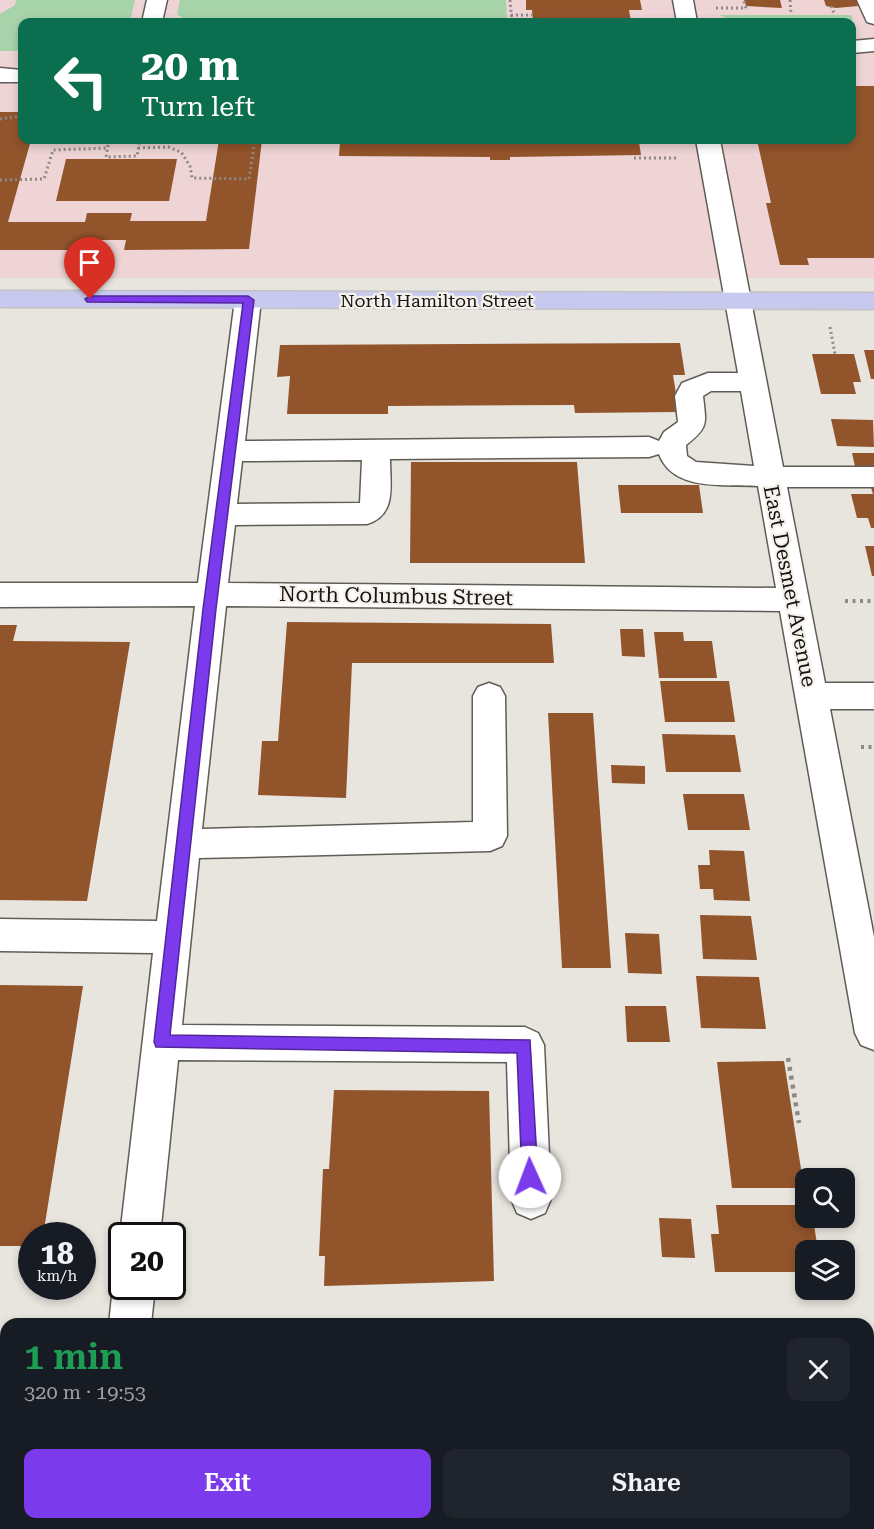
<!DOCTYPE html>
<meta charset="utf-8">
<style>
:root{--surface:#171b24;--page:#20242c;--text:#f1f3f6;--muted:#9ea1a6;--accent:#7c3aed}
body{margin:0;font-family:"Roboto Serif",serif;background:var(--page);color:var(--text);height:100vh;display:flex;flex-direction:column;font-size:22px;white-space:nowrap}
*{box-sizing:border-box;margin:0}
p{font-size:20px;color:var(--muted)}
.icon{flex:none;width:33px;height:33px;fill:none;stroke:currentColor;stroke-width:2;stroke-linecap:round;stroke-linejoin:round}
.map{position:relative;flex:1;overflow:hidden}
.panel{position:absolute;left:0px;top:1318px;width:874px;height:212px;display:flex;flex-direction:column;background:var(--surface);border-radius:18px 18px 0 0;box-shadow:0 3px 9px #0003}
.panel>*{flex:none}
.guide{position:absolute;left:18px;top:18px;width:838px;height:126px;border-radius:12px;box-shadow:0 3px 9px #0003;background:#0b6e4f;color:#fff;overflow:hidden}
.tools{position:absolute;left:795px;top:1168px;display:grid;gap:12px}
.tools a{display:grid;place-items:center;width:60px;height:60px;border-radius:12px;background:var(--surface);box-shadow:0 3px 9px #0003;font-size:30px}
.speed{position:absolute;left:18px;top:1222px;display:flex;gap:12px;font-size:30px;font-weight:700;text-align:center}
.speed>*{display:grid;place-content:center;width:78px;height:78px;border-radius:50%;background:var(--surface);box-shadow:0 3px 9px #0003;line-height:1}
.speed small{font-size:15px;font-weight:400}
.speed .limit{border:3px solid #111;border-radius:9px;background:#fff;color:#111}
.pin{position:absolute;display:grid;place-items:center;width:51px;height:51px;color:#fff;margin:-62px -26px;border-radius:50% 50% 50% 0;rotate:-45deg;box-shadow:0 0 6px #0007}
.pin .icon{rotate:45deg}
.me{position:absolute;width:66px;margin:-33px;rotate:358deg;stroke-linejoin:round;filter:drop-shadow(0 0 4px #0008)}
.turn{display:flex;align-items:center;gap:21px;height:126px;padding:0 24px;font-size:27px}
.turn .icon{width:78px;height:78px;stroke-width:2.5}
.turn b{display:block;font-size:42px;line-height:51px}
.round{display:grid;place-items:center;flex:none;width:63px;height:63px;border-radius:12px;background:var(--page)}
.overview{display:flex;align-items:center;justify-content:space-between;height:102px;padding:0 24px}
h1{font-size:36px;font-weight:600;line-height:45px;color:#1e9e55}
.primary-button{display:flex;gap:12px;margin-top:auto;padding:12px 24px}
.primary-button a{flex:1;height:69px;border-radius:12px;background:var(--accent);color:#fff;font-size:24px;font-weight:600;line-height:69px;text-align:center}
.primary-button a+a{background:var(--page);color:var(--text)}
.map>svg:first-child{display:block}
.education{fill:#eed4d4;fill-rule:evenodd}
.green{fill:#a7d3aa}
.building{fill:#92542b}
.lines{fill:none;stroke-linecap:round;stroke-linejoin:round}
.minor-casing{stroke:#605c56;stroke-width:3}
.major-casing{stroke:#c2c2c2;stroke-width:3}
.path-far2{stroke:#8d8a86;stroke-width:3;stroke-dasharray:2 3;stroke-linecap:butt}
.path-far1{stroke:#8d8a86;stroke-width:4;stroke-dasharray:3 4.5;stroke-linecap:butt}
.path{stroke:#8d8a86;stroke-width:4.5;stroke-dasharray:4 5;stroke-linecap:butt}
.minor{fill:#fff;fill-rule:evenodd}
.major{fill:#c7c9ee;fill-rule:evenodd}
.route{fill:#7c3aed;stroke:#51269a;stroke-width:1.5}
.labels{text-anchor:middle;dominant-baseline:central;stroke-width:4.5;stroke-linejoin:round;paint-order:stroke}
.far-street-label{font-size:18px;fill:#161513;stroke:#f6f1eb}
.street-label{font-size:21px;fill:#161513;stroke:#f6f1eb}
</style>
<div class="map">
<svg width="874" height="1529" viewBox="0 0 874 1529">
<rect width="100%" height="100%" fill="#e8e4de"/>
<!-- education -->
<g class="education">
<path d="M0 0H874V278H0ZM22 22H852V140H22Z"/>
<polygon points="0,1403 6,1403 6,1524 844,1524 845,1529 0,1529"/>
</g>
<!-- green -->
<g class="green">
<polygon points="16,0 135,0 130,22 22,22 22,51 0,51 0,14 15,5"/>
<polygon points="180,0 506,0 507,22 188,22 177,14"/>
<polygon points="720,15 851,15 853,20 731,20"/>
</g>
<!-- building -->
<g class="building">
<polygon points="526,0 640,0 642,10 629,10 631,22 533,22 532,10 526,10"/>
<polygon points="744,0 780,0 782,8 746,6"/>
<polygon points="824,0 856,0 858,6 836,8 826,6"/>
<polygon points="852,86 874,86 874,258 807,258 809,265 780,265 766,203 771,203 757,140 852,140"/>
<polygon points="0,112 22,112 22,140 31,140 8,222 85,222 87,213 132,213 130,221 206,221 219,140 262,140 249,249 124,250 126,240 83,240 80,250 0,250"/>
<polygon points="350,140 629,140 639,142 641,155 510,157 510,160 490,160 490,157 339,156 340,142 350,142"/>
<polygon points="66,159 177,159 169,201 56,201"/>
<polygon points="680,343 685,375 673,375 679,412 575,413 574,405 388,406 388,414 287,414 290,376 277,377 280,345"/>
<polygon points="864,350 874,350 874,379 871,379"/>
<polygon points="812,354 854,354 861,382 853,382 856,394 821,394"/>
<polygon points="831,419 873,420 874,447 837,446"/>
<polygon points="852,453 874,453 874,471 856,471"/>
<polygon points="411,462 577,462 585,563 410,563"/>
<polygon points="870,484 874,484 874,528 871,528 868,518 857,518 851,494 873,494"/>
<polygon points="618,485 699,485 703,513 621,513"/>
<polygon points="865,546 874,546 874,576 872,576"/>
<polygon points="287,622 551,624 554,663 352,663 346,798 258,795 262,741 278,741"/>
<polygon points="0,625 17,625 13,641 130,642 87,901 0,900"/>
<polygon points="620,629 643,629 645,657 622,656"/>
<polygon points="654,632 683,632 684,641 712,641 717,678 659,678"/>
<polygon points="660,681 729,681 735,722 665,722"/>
<polygon points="548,713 593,713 611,968 562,968"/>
<polygon points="662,734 735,735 741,772 666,772"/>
<polygon points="611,765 645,766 645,784 612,783"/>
<polygon points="683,794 744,794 750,830 688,830"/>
<polygon points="709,850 744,851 750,901 714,900 713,889 700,889 698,865 710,865"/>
<polygon points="700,915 751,916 757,960 703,959"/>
<polygon points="625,933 659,934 662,974 628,973"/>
<polygon points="696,976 759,977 766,1029 701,1028"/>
<polygon points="0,985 83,986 43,1236 32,1236 32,1246 0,1246"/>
<polygon points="625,1006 666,1006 670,1042 627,1042"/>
<polygon points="784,1061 804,1188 732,1188 717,1062"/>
<polygon points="334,1090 489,1091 494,1281 324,1286 325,1256 319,1256 323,1169 329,1169"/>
<polygon points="716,1205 806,1205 806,1218 813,1218 818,1251 806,1251 806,1272 715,1272 711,1234 719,1234"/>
<polygon points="659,1218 691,1219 695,1258 662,1257"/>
<polygon points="868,1479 874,1479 874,1529 852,1529 852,1524 868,1524"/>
<polygon points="213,1524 457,1524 458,1529 193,1529"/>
</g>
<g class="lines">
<!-- minor casing -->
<g class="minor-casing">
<g id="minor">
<polygon points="147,0 167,0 162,22 142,22"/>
<polygon points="673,0 693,0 697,22 677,22"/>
<polygon points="857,0 874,0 874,24 867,22"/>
<polygon points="874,39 874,51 852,53 852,41"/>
<polygon points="0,68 22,70 22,82 0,82"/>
<path d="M696 140H720L783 467H874V487H787L825 683H874V709H830L874 937V1050L861 1045 855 1033 780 611 226 606 202 829 473 822V696L478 687 489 683 500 687 505 696 507 836 502 846 490 851 199 858 182 1025 525 1027 538 1033 544 1045 551 1199 545 1213 531 1219 517 1213 511 1199 507 1062 178 1060 160 1236H122V1240L120 1236 153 953 0 951V919L157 921 195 606 0 607V583H198L235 300 239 294 248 292 257 294 261 300 245 441 649 437 659 441 664 432 678 422 675 396 682 383 708 373H738ZM711 391H741L754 466 696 462 687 456 686 445C709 427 706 424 703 396ZM659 454C673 492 725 484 758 486L776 588 228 583 235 525 367 524C397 515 390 485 390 459L649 457ZM362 460 360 503 237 504 242 461Z"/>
<polygon points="119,1272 122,1272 122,1287 155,1287 151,1324 109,1324 113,1287"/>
<rect x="0" y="1340" width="6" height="42"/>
<rect x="868" y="1347" width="6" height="42"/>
</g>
</g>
<!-- major casing -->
<g class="major-casing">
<polygon id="major" points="0,291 874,293 874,309 0,307"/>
</g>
<!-- path-far2 -->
<g class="path-far2">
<polyline points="510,0 512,22"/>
<polyline points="790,0 791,14"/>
<polyline points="831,6 834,13"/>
<polyline points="716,8 746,8 744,1"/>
<polyline points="511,15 532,15"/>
<polyline points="0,119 22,116"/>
<polyline points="109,140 106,157 137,156 140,140"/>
<polyline points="138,148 168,147 181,152 190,166 192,178 249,179 255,140"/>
<polyline points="634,158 676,158"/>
<polyline points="0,180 44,179 53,150 108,148"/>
<polyline points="830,327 835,354"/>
</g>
<!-- path-far1 -->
<g class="path-far1">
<polyline points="845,601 874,601"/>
<polyline points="861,747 874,747"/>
</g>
<!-- path -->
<g class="path">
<polyline points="788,1058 799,1123"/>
<polyline points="500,1524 501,1529"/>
</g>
<!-- minor -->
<use href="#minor" class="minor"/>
<!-- major -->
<use href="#major" class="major"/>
</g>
<!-- route -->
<polygon class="route" points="90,296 248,296 254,300 216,609 170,1035 530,1040 538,1177 536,1183 530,1185 524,1183 522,1177 517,1053 156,1047 154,1042 203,609 243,303 87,302 85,299"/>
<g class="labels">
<!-- far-street labels -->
<g class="far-street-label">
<text x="437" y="300">North Hamilton Street</text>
</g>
<!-- street labels -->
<g class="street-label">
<text transform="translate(790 586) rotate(79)">East Desmet Avenue</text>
<text transform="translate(396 596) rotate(1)">North Columbus Street</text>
</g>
</g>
</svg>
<div class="tools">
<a><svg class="icon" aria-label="search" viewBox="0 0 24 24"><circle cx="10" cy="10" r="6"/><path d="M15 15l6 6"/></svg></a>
<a><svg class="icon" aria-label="layers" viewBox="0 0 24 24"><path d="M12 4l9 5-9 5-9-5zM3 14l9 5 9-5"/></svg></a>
</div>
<div class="speed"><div>18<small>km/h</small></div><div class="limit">20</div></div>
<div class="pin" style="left:90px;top:299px;background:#d93025"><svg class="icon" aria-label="arrive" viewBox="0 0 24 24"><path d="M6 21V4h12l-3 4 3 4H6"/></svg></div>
<svg class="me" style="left:530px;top:1177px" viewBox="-20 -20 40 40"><circle r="19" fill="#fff"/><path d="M0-13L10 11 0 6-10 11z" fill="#7c3aed"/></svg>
<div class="guide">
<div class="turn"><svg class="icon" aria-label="left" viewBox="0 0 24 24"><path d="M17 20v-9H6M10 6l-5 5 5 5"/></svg><div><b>20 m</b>Turn left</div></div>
</div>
<section class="panel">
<div class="overview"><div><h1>1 min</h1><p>320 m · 19:53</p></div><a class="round"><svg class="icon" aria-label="close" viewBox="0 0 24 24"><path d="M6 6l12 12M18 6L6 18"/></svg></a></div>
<div class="primary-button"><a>Exit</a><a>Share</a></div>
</section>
</div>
